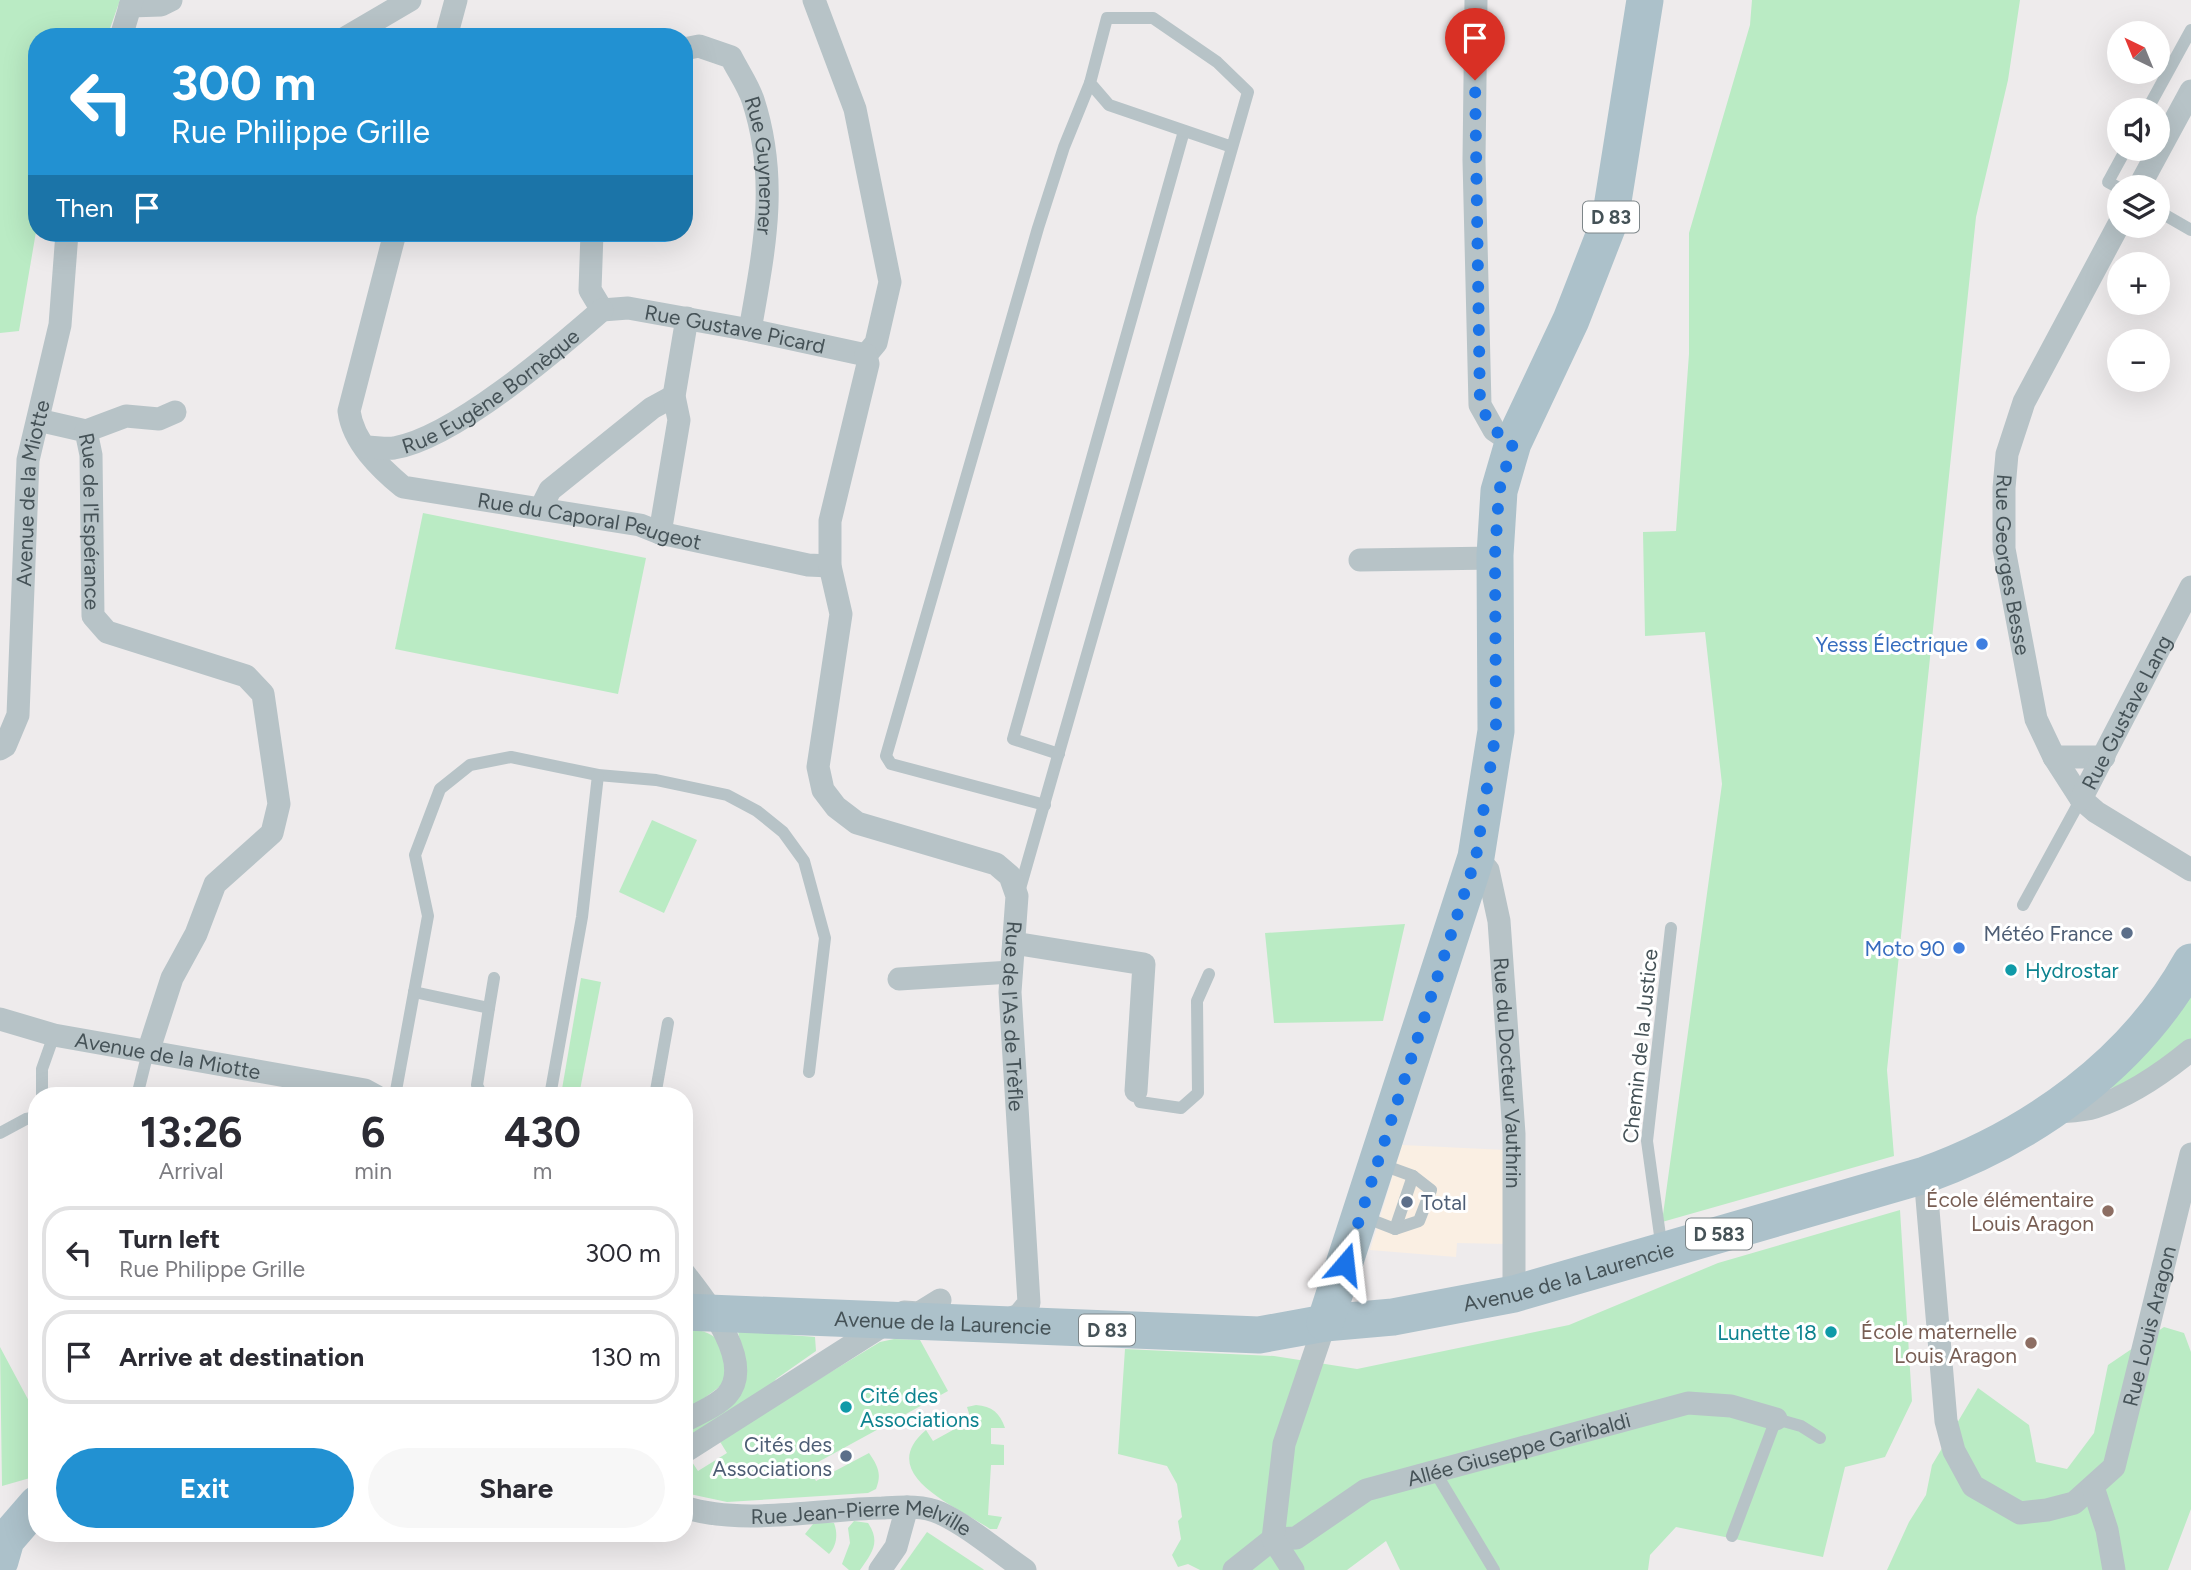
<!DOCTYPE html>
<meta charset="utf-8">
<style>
:root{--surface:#fff;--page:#f7f7f7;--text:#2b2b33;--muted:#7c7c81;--line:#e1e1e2;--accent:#2291d2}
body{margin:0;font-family:Figtree,sans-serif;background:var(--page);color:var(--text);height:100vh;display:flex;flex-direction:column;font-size:26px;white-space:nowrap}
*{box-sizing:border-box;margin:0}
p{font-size:23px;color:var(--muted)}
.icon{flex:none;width:38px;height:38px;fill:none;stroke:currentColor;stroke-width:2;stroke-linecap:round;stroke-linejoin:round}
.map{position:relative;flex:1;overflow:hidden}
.panel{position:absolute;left:28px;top:1087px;width:665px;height:455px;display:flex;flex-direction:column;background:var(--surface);border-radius:28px;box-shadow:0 7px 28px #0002}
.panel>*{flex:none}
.banner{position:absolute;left:28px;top:28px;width:665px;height:214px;border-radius:28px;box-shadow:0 7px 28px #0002;background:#2291d2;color:#fff;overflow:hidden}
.needle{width:46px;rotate:317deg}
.buttons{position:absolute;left:2107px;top:21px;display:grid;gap:14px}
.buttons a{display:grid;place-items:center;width:63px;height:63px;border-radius:50%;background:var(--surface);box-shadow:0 7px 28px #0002;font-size:35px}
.pin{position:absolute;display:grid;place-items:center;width:60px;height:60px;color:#fff;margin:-72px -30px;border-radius:50% 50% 50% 0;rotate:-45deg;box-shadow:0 0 7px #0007}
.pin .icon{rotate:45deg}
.me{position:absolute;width:77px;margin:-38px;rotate:17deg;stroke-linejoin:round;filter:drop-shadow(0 0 5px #0008)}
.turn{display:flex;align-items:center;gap:24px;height:147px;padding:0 28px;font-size:32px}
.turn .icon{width:91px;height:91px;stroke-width:2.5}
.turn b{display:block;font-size:49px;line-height:60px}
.then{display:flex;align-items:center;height:66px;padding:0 28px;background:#0003;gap:14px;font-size:26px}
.eta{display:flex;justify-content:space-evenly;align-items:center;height:119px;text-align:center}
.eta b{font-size:42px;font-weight:700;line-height:49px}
.action{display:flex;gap:14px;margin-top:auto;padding:14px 28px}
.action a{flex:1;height:80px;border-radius:42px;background:var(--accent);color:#fff;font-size:28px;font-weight:700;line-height:80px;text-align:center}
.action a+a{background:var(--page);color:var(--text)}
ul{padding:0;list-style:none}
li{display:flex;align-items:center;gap:21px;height:94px;margin:0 14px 10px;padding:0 14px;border:4px solid var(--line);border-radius:28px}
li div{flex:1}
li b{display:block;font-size:26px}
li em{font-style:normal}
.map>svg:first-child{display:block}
.commercial{fill:#faefe3}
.green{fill:#baebc4}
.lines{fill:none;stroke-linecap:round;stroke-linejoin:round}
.lane{stroke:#b7c3c7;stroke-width:12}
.street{stroke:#b7c3c7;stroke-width:23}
.primary{stroke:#acc1ca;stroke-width:37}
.route{stroke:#1a73e8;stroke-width:12;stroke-dasharray:0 21.6}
.shop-dot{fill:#3f7fe0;stroke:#fff;stroke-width:2.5}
.service-dot{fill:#5c6f8a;stroke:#fff;stroke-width:2.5}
.culture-dot{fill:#0f9aa8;stroke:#fff;stroke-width:2.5}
.education-dot{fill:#8d6e63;stroke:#fff;stroke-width:2.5}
.labels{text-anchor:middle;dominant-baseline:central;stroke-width:6;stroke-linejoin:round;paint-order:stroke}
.shield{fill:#fff;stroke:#7d8689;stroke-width:2}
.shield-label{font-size:19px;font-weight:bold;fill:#455257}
.street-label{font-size:21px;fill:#455257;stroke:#fff}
.shop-label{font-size:21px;fill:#366cbe;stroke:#fff;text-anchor:end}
.service-label{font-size:21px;fill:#4e5e75;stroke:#fff;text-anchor:end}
.culture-label{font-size:21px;fill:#0d838f;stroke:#fff;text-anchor:start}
.education-label{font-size:21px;fill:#785e54;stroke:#fff;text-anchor:end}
</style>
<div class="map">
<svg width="2191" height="1570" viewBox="0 0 2191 1570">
<rect width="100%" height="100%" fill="#eeebec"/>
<!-- commercial -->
<polygon class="commercial" points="1402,1145 1506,1150 1507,1244 1457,1243 1456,1257 1370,1250"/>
<!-- green -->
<g class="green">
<polygon points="0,0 120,0 107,37 37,37 37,226 19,331 0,333"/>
<polygon points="1752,0 2020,0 2008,80 1976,217 1887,1070 1894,1156 1662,1222 1722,784 1705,632 1645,636 1643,532 1676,531 1689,354 1689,233 1750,25"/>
<polygon points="423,513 646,558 618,694 395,649"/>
<polygon points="652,820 697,840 664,913 619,892"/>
<polygon points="1405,924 1383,1021 1274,1023 1265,933"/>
<polygon points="581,978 601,982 579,1095 561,1095"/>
<polygon points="2191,993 2191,1041 2125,1087 2108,1088"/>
<polygon points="1900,1210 1912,1401 1885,1457 1845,1467 1823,1557 1676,1527 1650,1555 1648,1570 1400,1570 1386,1541 1347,1570 1200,1570 1188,1564 1178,1567 1172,1555 1181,1539 1178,1521 1182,1517 1177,1484 1167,1466 1118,1454 1125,1349 1274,1356 1357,1369 1569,1325 1718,1263"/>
<polygon points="2164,1327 2184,1333 2191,1352 2191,1509 2168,1570 1887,1570 1909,1522 1926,1495 1932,1465 1978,1388 2029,1425 2036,1462 2067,1469 2094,1433 2108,1365"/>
<path d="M684 1329C724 1330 725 1348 726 1382L684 1413Z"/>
<polygon points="738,1331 815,1337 816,1351 776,1379 770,1387 684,1439 684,1430 744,1364"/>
<path d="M894 1339 920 1340 948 1391 809 1467 816 1481 869 1453C878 1466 882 1474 876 1489L868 1493 727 1502 685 1493 684 1469 690 1459 698 1471 727 1453 719 1440 880 1342Z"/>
<polygon points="0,1347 31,1405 37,1409 37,1476 2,1486"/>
<path d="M976 1405C992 1406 1000 1413 1005 1428H991V1444L1004 1445V1465H991L988 1515 1002 1517 997 1529H990C956 1506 874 1474 926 1430L933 1441 971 1420 967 1407Z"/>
<path d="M854 1521 868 1523C881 1542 872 1553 860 1570H849L842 1564 850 1543 848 1528Z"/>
<path d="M820 1522 834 1523C838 1534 837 1545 829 1554L805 1534 813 1524Z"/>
<polygon points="927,1532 983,1569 984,1570 900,1570"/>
</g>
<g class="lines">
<!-- lane -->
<g class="lane">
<polyline points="2147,110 2191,30"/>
<polyline points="2119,188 2108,182 2126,149"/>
<polyline points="2158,211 2191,230"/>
<polyline points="1059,754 1013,739 1184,131"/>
<polyline points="1045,805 891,764 886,756 1038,228 1064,147 1090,83"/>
<polyline points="1019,892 1248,92 1217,62 1153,18 1107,18 1090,83 1109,105 1232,147"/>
<polyline points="2023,905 2081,799"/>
<polyline points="414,992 489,1008 494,978"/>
<polyline points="1136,1091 1140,1102 1181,1108 1198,1093 1197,1001 1209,974"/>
<polyline points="42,1096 42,1069 54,1035"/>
<polyline points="137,1096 148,1052"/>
<polyline points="395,1096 428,916 415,855 440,789 470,765 511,757 598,775 656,780 727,795 757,811 783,832 804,861 825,938 809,1072"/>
<polyline points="482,1096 477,1085 489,1008"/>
<polyline points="550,1096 582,917 598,775"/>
<polyline points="655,1096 668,1023"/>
<polyline points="0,1133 26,1119 37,1117"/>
<polyline points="37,1162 37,1188"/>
<polyline points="1364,1217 1395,1229 1419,1221 1431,1190 1413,1176 1380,1164"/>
<polyline points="1395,1229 1413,1176"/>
<polyline points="1662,1250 1647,1141 1671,928"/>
<polyline points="1434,1470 1494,1570"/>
<polyline points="1732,1536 1776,1419 1801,1426 1820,1438"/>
</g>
<!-- street -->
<g class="street">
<polyline points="814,0 855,109 890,282 876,343 866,355"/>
<polyline points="1476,0 1474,160 1480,405 1494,430 1513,443"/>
<polyline points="130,6 161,5 171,0"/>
<polyline points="121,37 132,0"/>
<polyline points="347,37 410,0"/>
<polyline points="446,37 456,0"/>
<path id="s1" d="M684 49 699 46 731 57C738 71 748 85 753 100 779 180 764 250 750 330"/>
<polyline points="2139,187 2191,91"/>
<path id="s2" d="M2119 224 2024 402 2007 454 2004 488V549L2036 719 2054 757 2081 799 2096 812 2191 870"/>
<path id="s3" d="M395 233 349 411C353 442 380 468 403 487L640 525 660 533 808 565 830 566"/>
<polyline points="592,233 590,290 602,310"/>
<path id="s4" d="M602 310 628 308 750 330 866 355"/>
<path id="s5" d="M866 355 868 364 830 521V566L841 614 818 767 823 790 836 807 857 823 996 864 1010 876 1017 896 1010 992 1029 1303 1019 1315 999 1323"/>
<path id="s6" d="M38 420 86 431 91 455 93 616 107 632 246 676 263 694 279 804 272 833 215 884 196 934 172 978 148 1052"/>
<polyline points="86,431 126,416 159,419 175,412"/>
<path id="s7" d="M367 447C375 447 385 449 394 448 454 438 555 351 602 310"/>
<polyline points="541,508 550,490 652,408 674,396"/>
<polyline points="660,533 679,420 674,396 687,318"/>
<polyline points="1360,560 1495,558"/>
<path id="s8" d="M0 749 5 746 18 715 28 460 60 325 67 233"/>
<polyline points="2054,757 2104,757"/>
<path id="s9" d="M2081 799 2191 587"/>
<path id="s10" d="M1476 857 1488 870 1499 921 1514 1134V1294"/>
<polyline points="1014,943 1144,964 1136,1091"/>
<polyline points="899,979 1011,972"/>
<path id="s11" d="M0 1019 54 1035 365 1090 376 1096"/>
<path d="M2056 1112C2068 1111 2083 1111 2095 1107 2130 1096 2163 1073 2191 1050"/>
<path id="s12" d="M1925 1175 1946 1421 1954 1451 1973 1486 2020 1513 2047 1510 2074 1503 2114 1467 2191 1154"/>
<path d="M684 1273C705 1300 756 1362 727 1395 717 1406 697 1414 684 1421"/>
<polyline points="684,1452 904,1312 919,1313 940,1300"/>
<polyline points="2093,1487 2107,1530 2114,1570"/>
<path id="s13" d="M684 1507C741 1526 821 1509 882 1508 901 1507 923 1505 940 1513 970 1527 998 1552 1025 1570"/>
<path id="s14" d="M1273 1539 1296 1538 1366 1490 1688 1403 1731 1406 1776 1419"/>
<polyline points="880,1570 896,1547 907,1507"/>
<polyline points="1234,1570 1273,1539"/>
<polyline points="1293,1570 1273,1539 1284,1444 1325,1323"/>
</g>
<!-- primary -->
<g class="primary">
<path id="s15" d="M684 1312 1259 1335 1325 1323 1393 1317 1514 1294 1925 1175C2033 1136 2134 1064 2191 962"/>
<polyline points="1325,1323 1476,857 1496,731 1495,555 1499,491 1513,443 1571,320 1610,220 1645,0"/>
<polyline points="0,1561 6,1540 37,1504"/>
</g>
</g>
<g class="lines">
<!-- route -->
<polyline class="route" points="1345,1264 1476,857 1496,731 1495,555 1499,491 1513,443 1494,430 1480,405 1475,80"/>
</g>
<!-- markers -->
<g class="shop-dot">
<circle cx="1982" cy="644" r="7"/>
<circle cx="1959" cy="948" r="7"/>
</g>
<g class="service-dot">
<circle cx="2127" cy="933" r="7"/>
<circle cx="1407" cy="1202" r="7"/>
<circle cx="846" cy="1456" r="7"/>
</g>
<g class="culture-dot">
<circle cx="2011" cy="970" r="7"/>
<circle cx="1831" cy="1332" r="7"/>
<circle cx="846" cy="1407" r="7"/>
</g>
<g class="education-dot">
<circle cx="2108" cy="1211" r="7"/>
<circle cx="2031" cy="1343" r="7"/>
</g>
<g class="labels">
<!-- shield labels -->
<g class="shield">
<rect x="1583" y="201.5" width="56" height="31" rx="5"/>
<rect x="1686" y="1218.5" width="66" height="31" rx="5"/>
<rect x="1079" y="1314.5" width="56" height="31" rx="5"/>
</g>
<g class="shield-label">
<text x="1611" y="217">D 83</text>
<text x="1719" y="1234">D 583</text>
<text x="1107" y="1330">D 83</text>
</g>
<!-- street labels -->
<g class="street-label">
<text stroke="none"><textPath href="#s1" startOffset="164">Rue Guynemer</textPath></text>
<text stroke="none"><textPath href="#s4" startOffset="135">Rue Gustave Picard</textPath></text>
<text stroke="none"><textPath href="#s7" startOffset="140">Rue Eugène Bornèque</textPath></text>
<text stroke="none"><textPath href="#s8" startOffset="262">Avenue de la Miotte</textPath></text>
<text stroke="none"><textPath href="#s3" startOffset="469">Rue du Caporal Peugeot</textPath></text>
<text stroke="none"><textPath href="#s6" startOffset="140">Rue de l'Espérance</textPath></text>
<text stroke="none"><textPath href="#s2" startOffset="368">Rue Georges Besse</textPath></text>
<text stroke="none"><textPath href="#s9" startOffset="98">Rue Gustave Lang</textPath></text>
<text stroke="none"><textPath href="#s5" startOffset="796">Rue de l'As de Trèfle</textPath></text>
<text transform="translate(1640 1046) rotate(-84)">Chemin de la Justice</text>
<text stroke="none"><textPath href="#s11" startOffset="172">Avenue de la Miotte</textPath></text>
<text stroke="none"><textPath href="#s10" startOffset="222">Rue du Docteur Vauthrin</textPath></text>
<text stroke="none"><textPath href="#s15" startOffset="891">Avenue de la Laurencie</textPath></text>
<text stroke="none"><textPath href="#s15" startOffset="259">Avenue de la Laurencie</textPath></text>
<text stroke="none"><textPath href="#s12" startOffset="626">Rue Louis Aragon</textPath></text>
<text stroke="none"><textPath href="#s14" startOffset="266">Allée Giuseppe Garibaldi</textPath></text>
<text stroke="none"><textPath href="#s13" startOffset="180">Rue Jean-Pierre Melville</textPath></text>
</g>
<!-- shop labels -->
<g class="shop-label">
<text x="1968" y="644">Yesss Électrique</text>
<text x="1945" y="948">Moto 90</text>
</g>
<!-- service labels -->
<g class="service-label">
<text x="2113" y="933">Météo France</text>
<text x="1421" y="1202" text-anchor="start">Total</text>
<text x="832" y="1444">Cités des<tspan x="832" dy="24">Associations</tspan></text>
</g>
<!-- culture labels -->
<g class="culture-label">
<text x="2025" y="970">Hydrostar</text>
<text x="1817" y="1332" text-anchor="end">Lunette 18</text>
<text x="860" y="1395">Cité des<tspan x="860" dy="24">Associations</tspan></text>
</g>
<!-- education labels -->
<g class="education-label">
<text x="2094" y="1199">École élémentaire<tspan x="2094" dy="24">Louis Aragon</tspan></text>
<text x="2017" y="1331">École maternelle<tspan x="2017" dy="24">Louis Aragon</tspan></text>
</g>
</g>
</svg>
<div class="buttons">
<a><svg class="needle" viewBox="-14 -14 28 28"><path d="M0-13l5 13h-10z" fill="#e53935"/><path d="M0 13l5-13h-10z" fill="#7c7c81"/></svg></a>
<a><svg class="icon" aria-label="sound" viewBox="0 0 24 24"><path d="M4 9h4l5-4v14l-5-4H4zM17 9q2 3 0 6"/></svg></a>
<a><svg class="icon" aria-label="layers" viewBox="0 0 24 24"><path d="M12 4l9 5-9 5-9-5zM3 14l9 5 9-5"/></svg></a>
<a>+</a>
<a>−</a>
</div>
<div class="pin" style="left:1475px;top:80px;background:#d93025"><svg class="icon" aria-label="arrive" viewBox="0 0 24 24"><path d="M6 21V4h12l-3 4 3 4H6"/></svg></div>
<svg class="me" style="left:1345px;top:1264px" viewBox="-20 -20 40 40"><path d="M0-17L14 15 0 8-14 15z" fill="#1a73e8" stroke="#fff" stroke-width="4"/></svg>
<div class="banner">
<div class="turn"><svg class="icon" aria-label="left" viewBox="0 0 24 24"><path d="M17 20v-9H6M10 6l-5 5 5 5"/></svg><div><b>300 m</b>Rue Philippe Grille</div></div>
<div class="then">Then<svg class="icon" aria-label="arrive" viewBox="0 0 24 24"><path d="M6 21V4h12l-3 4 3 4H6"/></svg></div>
</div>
<section class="panel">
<div class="eta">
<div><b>13:26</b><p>Arrival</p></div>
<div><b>6</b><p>min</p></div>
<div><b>430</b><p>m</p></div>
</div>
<ul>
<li><svg class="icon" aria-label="left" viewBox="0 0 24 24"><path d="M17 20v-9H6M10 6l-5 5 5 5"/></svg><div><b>Turn left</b><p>Rue Philippe Grille</p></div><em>300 m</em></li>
<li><svg class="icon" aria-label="arrive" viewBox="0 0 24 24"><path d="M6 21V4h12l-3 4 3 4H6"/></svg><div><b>Arrive at destination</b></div><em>130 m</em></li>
</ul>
<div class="action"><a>Exit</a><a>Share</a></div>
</section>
</div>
